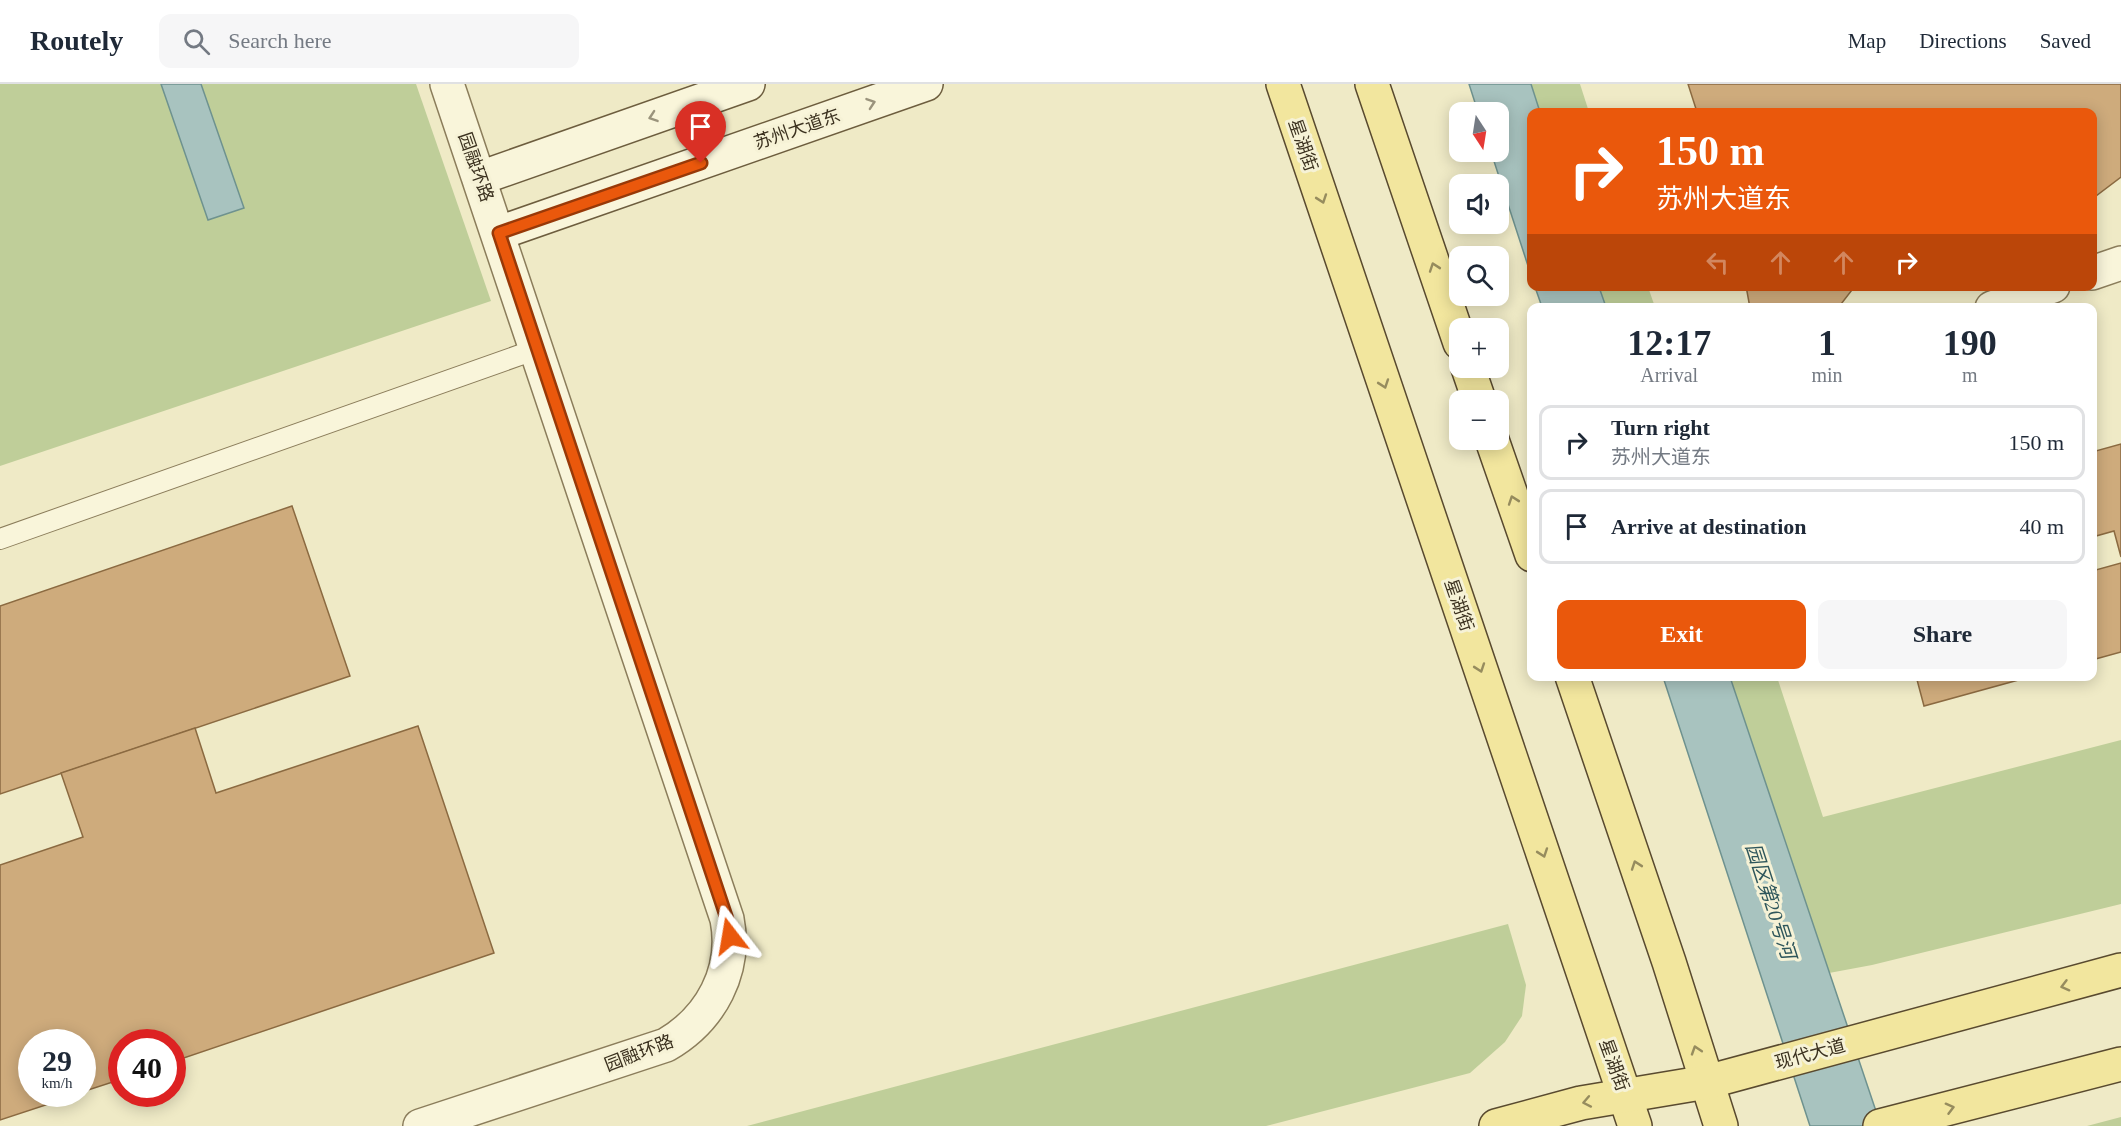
<!DOCTYPE html>
<meta charset="utf-8">
<style>
:root{--surface:#fff;--page:#f6f6f7;--text:#1f2937;--muted:#747a83;--line:#e0e1e3;--accent:#ea580c}
body{margin:0;font-family:"Times New Roman","Noto Sans SC",serif;background:var(--page);color:var(--text);height:100vh;display:flex;flex-direction:column;font-size:22px;white-space:nowrap}
*{box-sizing:border-box;margin:0}
p{font-size:20px;color:var(--muted)}
.icon{flex:none;width:33px;height:33px;fill:none;stroke:currentColor;stroke-width:2;stroke-linecap:round;stroke-linejoin:round}
.map{position:relative;flex:1;overflow:hidden}
.details{position:absolute;left:1527px;top:219px;width:570px;height:378px;display:flex;flex-direction:column;background:var(--surface);border-radius:12px;box-shadow:0 3px 15px #0003}
.details>*{flex:none}
.top-card{position:absolute;left:1527px;top:24px;width:570px;height:183px;border-radius:12px;box-shadow:0 3px 15px #0003;background:#ea580c;color:#fff;overflow:hidden}
.needle{width:39px;rotate:168deg}
.fabs{position:absolute;left:1449px;top:18px;display:grid;gap:12px}
.fabs a{display:grid;place-items:center;width:60px;height:60px;border-radius:12px;background:var(--surface);box-shadow:0 3px 15px #0003;font-size:30px}
.speed{position:absolute;left:18px;top:945px;display:flex;gap:12px;font-size:30px;font-weight:700;text-align:center}
.speed>*{display:grid;place-content:center;width:78px;height:78px;border-radius:50%;background:var(--surface);box-shadow:0 3px 15px #0003;line-height:1}
.speed small{font-size:15px;font-weight:400}
.speed .limit{border:9px solid #d22;background:#fff;color:#111}
.pin{position:absolute;display:grid;place-items:center;width:51px;height:51px;color:#fff;margin:-62px -26px;border-radius:50% 50% 50% 0;rotate:-45deg;box-shadow:0 0 6px #0007}
.pin .icon{rotate:45deg}
.me{position:absolute;width:66px;margin:-33px;rotate:346deg;stroke-linejoin:round;filter:drop-shadow(0 0 4px #0008)}
.turn{display:flex;align-items:center;gap:21px;height:126px;padding:0 30px;font-size:27px}
.turn .icon{width:78px;height:78px;stroke-width:2.5}
.turn b{display:block;font-size:42px;line-height:51px}
.lanes{display:flex;align-items:center;height:57px;padding:0 30px;background:#0003;justify-content:center;gap:30px;direction:ltr}
.lanes .off{opacity:.35}
.eta{display:flex;justify-content:space-evenly;align-items:center;height:102px;text-align:center}
.eta b{font-size:36px;font-weight:600;line-height:42px}
.button{display:flex;gap:12px;margin-top:auto;padding:12px 30px}
.button a{flex:1;height:69px;border-radius:12px;background:var(--accent);color:#fff;font-size:24px;font-weight:600;line-height:69px;text-align:center}
.button a+a{background:var(--page);color:var(--text)}
ul{padding:0;list-style:none}
li{display:flex;align-items:center;gap:18px;height:75px;margin:0 12px 9px;padding:0 18px;border:3px solid var(--line);border-radius:12px}
li div{flex:1}
li b{display:block;font-size:22px}
li em{font-style:normal}
header{display:flex;align-items:center;gap:36px;box-sizing:border-box;height:84px;padding:0 30px;background:var(--surface);border-bottom:2px solid var(--line)}
header strong{font-size:28px}
nav{display:flex;gap:33px;margin-inline-start:auto;font-size:21px}
.search{width:420px;height:54px;background:var(--page);display:flex;align-items:center;gap:15px;box-sizing:border-box;padding:0 21px;border-radius:12px;color:var(--muted);font-size:22px}
.map>svg:first-child{display:block}
.green{fill:#bfce99}
.water{fill:#a8c3bf;stroke:#6e928f;stroke-width:1.5}
.building{fill:#ceab7c;stroke:#8b6a41;stroke-width:1.5}
.lines{fill:none;stroke-linecap:round;stroke-linejoin:round}
.service-casing{stroke:#8b7d5b;stroke-width:22}
.tertiary-casing{stroke:#8b7d5b;stroke-width:36}
.secondary-casing{stroke:#6d5d3e;stroke-width:36}
.primary-casing{stroke:#594a2f;stroke-width:36}
.service{stroke:#f9f5da;stroke-width:20}
.tertiary{stroke:#f9f5da;stroke-width:33}
.secondary{stroke:#f9f5da;stroke-width:33}
.primary{stroke:#f2e69e;stroke-width:33}
.oneway{stroke:#9a937c}
.oneway2{stroke:#968c5e}
.route-casing{stroke:#983908;stroke-width:15}
.route{stroke:#ea580c;stroke-width:10}
.labels{text-anchor:middle;dominant-baseline:central;stroke-width:6;stroke-linejoin:round;paint-order:stroke}
.street-label{font-size:18px;fill:#3b311f;stroke:#f6f2d6}
.water-label{font-size:20px;font-style:italic;fill:#2e565b;stroke:#f6f2d6}
</style>
<header>
<strong>Routely</strong>
<div class="search"><svg class="icon" aria-label="search" viewBox="0 0 24 24"><circle cx="10" cy="10" r="6"/><path d="M15 15l6 6"/></svg>Search here</div>
<nav><a>Map</a><a>Directions</a><a>Saved</a></nav>
</header>
<div class="map">
<svg width="2121" height="1042" viewBox="0 0 2121 1042">
<rect width="100%" height="100%" fill="#efeac6"/>
<!-- green -->
<g class="green">
<polygon points="0,0 416,0 491,217 0,382"/>
<polygon points="1531,0 1580,0 1589,28 1540,28"/>
<polygon points="1599,203 1648,203 1655,223 1606,223"/>
<polygon points="1730,593 1777,593 1823,733 2121,656 2121,820 1872,881 1829,889"/>
<polygon points="1508,840 1526,901 1522,932 1505,958 1470,989 1266,1042 747,1042"/>
<polygon points="2121,1033 2121,1042 2087,1042"/>
</g>
<!-- water -->
<g class="water">
<polygon points="161,0 201,0 244,124 208,136"/>
<polygon points="1469,0 1531,0 1540,28 1532,28 1531,191 1491,68 1498,68 1498,28 1478,28"/>
<polygon points="1535,203 1599,203 1606,223 1542,223"/>
<polygon points="1663,593 1730,593 1881,1042 1810,1042"/>
</g>
<!-- building -->
<g class="building">
<polygon points="1688,0 2121,0 2121,93 2092,115 2092,28 1697,28"/>
<polygon points="1746,202 1855,202 1838,224 1750,224"/>
<polygon points="2121,360 2121,473 2114,447 2096,452 2092,439 2092,368"/>
<polygon points="292,422 350,592 0,710 0,522"/>
<polygon points="2121,479 2121,568 2092,576 2092,487"/>
<polygon points="1916,592 2033,592 1924,622"/>
<polygon points="418,642 494,869 172,978 172,958 122,958 122,995 82,1008 82,958 32,958 32,1010 79,1010 0,1036 0,781 83,753 61,689 195,644 216,709"/>
</g>
<g class="lines">
<!-- service casing -->
<g class="service-casing">
<polyline id="service" points="0,455 537,265"/>
</g>
<!-- tertiary casing -->
<g class="tertiary-casing">
<g id="tertiary">
<polyline points="2092,189 2121,179"/>
<polyline points="1992,224 2053,202"/>
<path d="M420 1042 666 961C711 935 737 887 727 835L447 0"/>
</g>
</g>
<!-- secondary casing -->
<g class="secondary-casing">
<g id="secondary">
<polyline points="480,94 748,0"/>
<polyline points="499,149 926,0"/>
</g>
</g>
<!-- primary casing -->
<g class="primary-casing">
<g id="primary">
<polyline points="1283,0 1635,1042"/>
<polyline points="1372,0 1460,259"/>
<polyline points="1468,284 1479,316"/>
<polyline points="1492,356 1532,471"/>
<polyline points="1572,592 1669,878 1721,1042"/>
<polyline points="1496,1042 1581,1019 1707,998 2121,886"/>
<polyline points="1880,1042 2121,980"/>
</g>
</g>
<!-- service -->
<use href="#service" class="service"/>
<!-- tertiary -->
<use href="#tertiary" class="tertiary"/>
<!-- secondary -->
<use href="#secondary" class="secondary"/>
<!-- primary -->
<use href="#primary" class="primary"/>
</g>
<!-- one-way arrows -->
<defs><path id="oneway-chevron" d="M-2-3.5L2.5 0L-2 3.5" fill="none" stroke-width="1.6" stroke-linecap="round" stroke-linejoin="round" transform="scale(1.5)"/></defs>
<g class="oneway">
<use href="#oneway-chevron" transform="translate(871 19) rotate(-19)"/>
<use href="#oneway-chevron" transform="translate(653 33) rotate(161)"/>
</g>
<g class="oneway2">
<use href="#oneway-chevron" transform="translate(1322 115) rotate(71)"/>
<use href="#oneway-chevron" transform="translate(1434 183) rotate(-109)"/>
<use href="#oneway-chevron" transform="translate(1384 300) rotate(71)"/>
<use href="#oneway-chevron" transform="translate(1513 416) rotate(-109)"/>
<use href="#oneway-chevron" transform="translate(1480 584) rotate(71)"/>
<use href="#oneway-chevron" transform="translate(1543 769) rotate(71)"/>
<use href="#oneway-chevron" transform="translate(1636 781) rotate(-109)"/>
<use href="#oneway-chevron" transform="translate(2065 902) rotate(165)"/>
<use href="#oneway-chevron" transform="translate(1696 966) rotate(-108)"/>
<use href="#oneway-chevron" transform="translate(1587 1018) rotate(169)"/>
<use href="#oneway-chevron" transform="translate(1950 1024) rotate(-15)"/>
</g>
<g class="lines">
<!-- route casing -->
<g class="route-casing">
<polyline id="route" points="701,79 499,149 727,835 730,852"/>
</g>
<!-- route -->
<use href="#route" class="route"/>
</g>
<g class="labels">
<!-- street labels -->
<g class="street-label">
<text transform="translate(797 45) rotate(-19)">苏州大道东</text>
<text transform="translate(1303 61) rotate(71)">星湖街</text>
<text transform="translate(476 83) rotate(71)">园融环路</text>
<text transform="translate(1459 521) rotate(71)">星湖街</text>
<text transform="translate(639 969) rotate(-21)">园融环路</text>
<text transform="translate(1810 970) rotate(-15)">现代大道</text>
<text transform="translate(1614 981) rotate(70)">星湖街</text>
</g>
<!-- water labels -->
<g class="water-label">
<text transform="translate(1771 817) rotate(72)">园区第20号河</text>
</g>
</g>
</svg>
<div class="fabs">
<a><svg class="needle" viewBox="-14 -14 28 28"><path d="M0-13l5 13h-10z" fill="#e53935"/><path d="M0 13l5-13h-10z" fill="#747a83"/></svg></a>
<a><svg class="icon" aria-label="sound" viewBox="0 0 24 24"><path d="M4 9h4l5-4v14l-5-4H4zM17 9q2 3 0 6"/></svg></a>
<a><svg class="icon" aria-label="search" viewBox="0 0 24 24"><circle cx="10" cy="10" r="6"/><path d="M15 15l6 6"/></svg></a>
<a>+</a>
<a>−</a>
</div>
<div class="speed"><div>29<small>km/h</small></div><div class="limit">40</div></div>
<div class="pin" style="left:701px;top:79px;background:#d93025"><svg class="icon" aria-label="arrive" viewBox="0 0 24 24"><path d="M6 21V4h12l-3 4 3 4H6"/></svg></div>
<svg class="me" style="left:730px;top:852px" viewBox="-20 -20 40 40"><path d="M0-17L14 15 0 8-14 15z" fill="#ea580c" stroke="#fff" stroke-width="4"/></svg>
<div class="top-card">
<div class="turn"><svg class="icon" aria-label="right" viewBox="0 0 24 24"><path d="M7 20v-9h11M14 6l5 5-5 5"/></svg><div><b>150 m</b>苏州大道东</div></div>
<div class="lanes"><svg class="icon off" aria-label="left" viewBox="0 0 24 24"><path d="M17 20v-9H6M10 6l-5 5 5 5"/></svg><svg class="icon off" aria-label="ahead" viewBox="0 0 24 24"><path d="M12 20V5M6 11l6-6 6 6"/></svg><svg class="icon off" aria-label="ahead" viewBox="0 0 24 24"><path d="M12 20V5M6 11l6-6 6 6"/></svg><svg class="icon" aria-label="right" viewBox="0 0 24 24"><path d="M7 20v-9h11M14 6l5 5-5 5"/></svg></div>
</div>
<section class="details">
<div class="eta">
<div><b>12:17</b><p>Arrival</p></div>
<div><b>1</b><p>min</p></div>
<div><b>190</b><p>m</p></div>
</div>
<ul>
<li><svg class="icon" aria-label="right" viewBox="0 0 24 24"><path d="M7 20v-9h11M14 6l5 5-5 5"/></svg><div><b>Turn right</b><p>苏州大道东</p></div><em>150 m</em></li>
<li><svg class="icon" aria-label="arrive" viewBox="0 0 24 24"><path d="M6 21V4h12l-3 4 3 4H6"/></svg><div><b>Arrive at destination</b></div><em>40 m</em></li>
</ul>
<div class="button"><a>Exit</a><a>Share</a></div>
</section>
</div>
